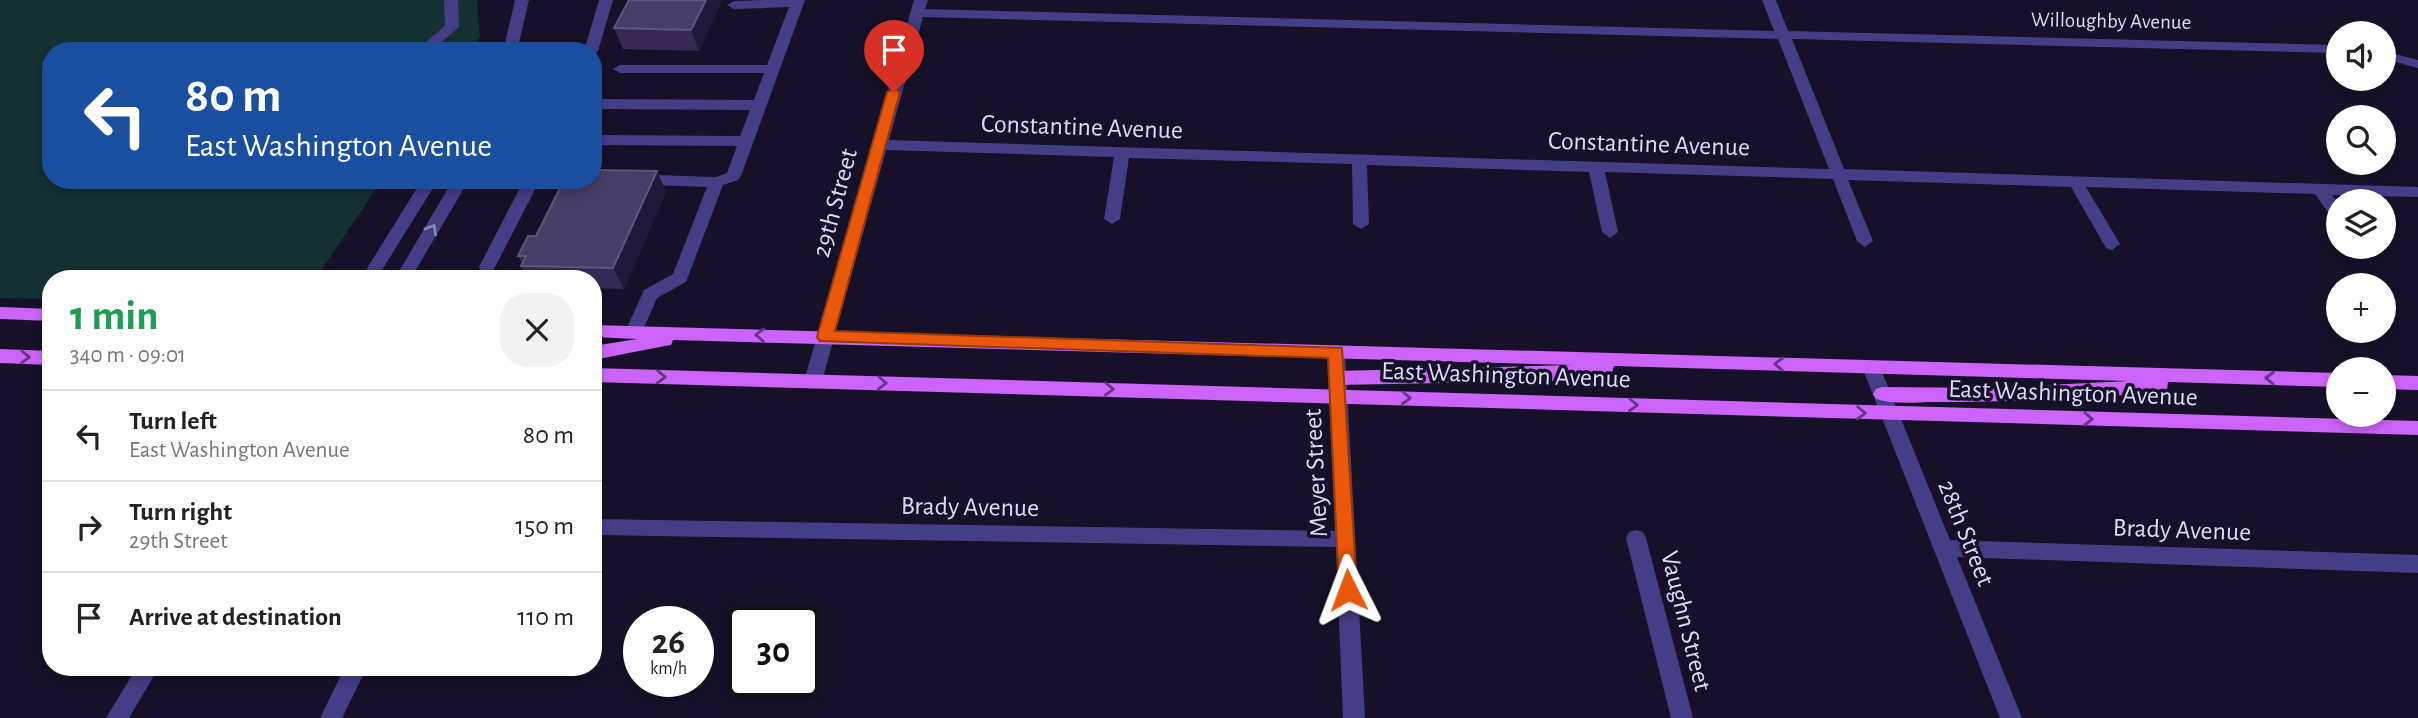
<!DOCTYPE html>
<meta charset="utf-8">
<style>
:root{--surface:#fff;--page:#f2f2f2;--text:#222;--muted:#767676;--line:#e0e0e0}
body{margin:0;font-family:"Alegreya Sans",sans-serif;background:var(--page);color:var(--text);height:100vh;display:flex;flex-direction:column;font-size:26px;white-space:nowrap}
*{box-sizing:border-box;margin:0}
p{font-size:23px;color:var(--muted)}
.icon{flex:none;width:38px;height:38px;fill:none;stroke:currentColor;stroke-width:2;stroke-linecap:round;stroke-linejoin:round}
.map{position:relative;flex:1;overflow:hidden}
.panel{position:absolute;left:42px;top:270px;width:560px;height:406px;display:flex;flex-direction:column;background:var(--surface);border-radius:28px;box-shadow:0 4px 10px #0003}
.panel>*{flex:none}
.hud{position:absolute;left:42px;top:42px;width:560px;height:147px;border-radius:28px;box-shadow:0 4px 10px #0003;background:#1a4fa0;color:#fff;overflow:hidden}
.fabs{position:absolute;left:2326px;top:21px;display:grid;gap:14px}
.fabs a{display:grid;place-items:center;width:70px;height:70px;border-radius:50%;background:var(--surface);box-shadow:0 4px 10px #0003;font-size:35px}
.speed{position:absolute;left:623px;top:606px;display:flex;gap:14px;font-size:35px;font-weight:700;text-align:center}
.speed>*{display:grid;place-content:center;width:91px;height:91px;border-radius:50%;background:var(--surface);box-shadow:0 4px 10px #0003;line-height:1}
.speed small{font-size:18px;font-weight:400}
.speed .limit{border:4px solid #111;border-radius:10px;background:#fff;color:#111}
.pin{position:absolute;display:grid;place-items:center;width:60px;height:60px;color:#fff;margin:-72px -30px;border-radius:50% 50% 50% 0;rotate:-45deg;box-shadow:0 0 7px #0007}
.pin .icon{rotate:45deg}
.me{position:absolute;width:77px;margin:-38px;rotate:357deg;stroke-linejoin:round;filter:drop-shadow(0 0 5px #0008)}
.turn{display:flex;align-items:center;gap:24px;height:147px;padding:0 28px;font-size:32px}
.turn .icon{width:91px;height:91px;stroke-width:2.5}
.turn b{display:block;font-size:49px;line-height:60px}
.round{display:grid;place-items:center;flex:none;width:74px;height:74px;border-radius:28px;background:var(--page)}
.head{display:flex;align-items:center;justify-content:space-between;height:119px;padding:0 28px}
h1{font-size:42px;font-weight:700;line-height:52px;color:#1e9e55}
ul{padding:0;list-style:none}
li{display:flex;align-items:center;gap:21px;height:91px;padding:0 28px;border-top:2px solid var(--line)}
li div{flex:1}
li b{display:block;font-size:26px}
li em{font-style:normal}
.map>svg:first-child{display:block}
.green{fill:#143032}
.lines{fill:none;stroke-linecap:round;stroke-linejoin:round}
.minor{fill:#453d85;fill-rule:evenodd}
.major{fill:#cc63fa;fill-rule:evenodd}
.wall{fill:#362a55}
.shaded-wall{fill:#21183b}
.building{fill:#483d67;stroke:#60557f;stroke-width:2}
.oneway{stroke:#8a83bb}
.oneway2{stroke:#683686}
.route{fill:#ea580c;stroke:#983908;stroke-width:2}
.labels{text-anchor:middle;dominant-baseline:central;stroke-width:7;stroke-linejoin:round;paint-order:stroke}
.far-street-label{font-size:21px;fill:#dfd9fe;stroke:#161128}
.street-label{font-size:26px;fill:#dfd9fe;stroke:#161128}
</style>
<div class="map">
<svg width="2418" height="718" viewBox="0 0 2418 718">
<rect width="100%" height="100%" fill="#161128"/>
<!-- green -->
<polygon class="green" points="0,0 477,0 480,37 470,51 51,51 51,180 382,180 316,278 51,278 51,299 0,298"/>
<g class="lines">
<!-- minor -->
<g class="minor">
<polygon points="444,0 458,0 459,27 431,51 415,51 445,26"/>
<polygon points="515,0 529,0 517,51 503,51"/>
<polygon points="599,0 613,0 598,51 593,55 593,51 584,51"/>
<polygon points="765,0 805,0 741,176 738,180 723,185 686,282 657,298 640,337 628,337 625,332 644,290 673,274 707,187 593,183 587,180 593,180 593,173 716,177 727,173 737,146 593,145 593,135 740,136 750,110 600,109 595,107 593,103 600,99 754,100 764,73 620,73 613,69 620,65 767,65 789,7 734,9 727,5 734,1"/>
<path d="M914 0H928L925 9 1774 31 1762 0H1776L1788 31 2338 45V53L1792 39 1844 169 2418 187V197L2332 195 2338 203V219L2332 218 2315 194 2086 187 2120 244 2112 250 2106 248 2071 187 1848 180 1873 241 1865 247 1857 241 1833 179 1605 172 1618 232 1610 238 1602 232 1589 172 1367 165 1369 224 1361 229 1353 224 1352 164 1129 158 1120 219 1112 224 1104 219 1114 157 886 150 822 381 819 386H807L804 381ZM923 17 1778 39 1829 169 889 140Z"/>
<polygon points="2384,51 2418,60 2418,68 2384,59"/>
<polygon points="422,180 438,180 377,278 361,278"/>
<polygon points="453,180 469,180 411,278 395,278"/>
<polygon points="524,180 540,180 493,271 481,271 479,267"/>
<polygon points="2355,247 2372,247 2375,252 2367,258 2361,256"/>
<polygon points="1336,345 1342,347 1345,352 1365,718 1343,718 1336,547 593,535 593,519 1335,531 1327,352 1330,347"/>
<polygon points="1871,360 1877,362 1880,367 1950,540 2418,555 2418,573 1957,557 2022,718 2000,718 1862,367 1865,362"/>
<polygon points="1636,530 1643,532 1646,538 1693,718 1671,718 1626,538 1629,532"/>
<polygon points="137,667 159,667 129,718 106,718"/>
<polygon points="345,667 367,667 342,718 320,718"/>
</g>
<!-- major -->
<g class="major">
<polygon points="0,307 51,309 51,321 0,319"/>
<path d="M593 325 2338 373V387L2168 382 2167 390C2147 396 2123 395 2103 396 2047 400 1991 402 1935 402 1916 402 1893 405 1876 399L1873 394 1876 389 1882 387 1987 388 2128 381 1614 366 1612 373 1606 375 1554 381 1337 385 1331 383 1328 378 1331 373 1337 371 1573 365 673 340 671 345 665 346 593 360V346L637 339 593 337Z"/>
<polygon points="0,349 51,351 51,365 0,363"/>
<polygon points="593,368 2418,421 2418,435 593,382"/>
<polygon points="2384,375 2418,376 2418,390 2384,389"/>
</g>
</g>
<!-- wall -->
<g class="wall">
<polygon points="629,0 722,0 699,51 623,49 614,28"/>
<polygon points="657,171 666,192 624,289 593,288 593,278 527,278 521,266 522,263 518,256 536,236"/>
</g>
<!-- shaded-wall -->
<g class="shaded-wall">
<polygon points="706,0 722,0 699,51 691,30"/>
<polygon points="657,171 666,192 624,289 613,268"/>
</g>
<!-- building -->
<g class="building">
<polygon points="629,0 706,0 691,30 614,28"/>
<polygon points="593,170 657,171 613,268 521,266 526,256 518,256 528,236 536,236 564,180 593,180"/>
</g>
<!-- one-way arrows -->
<defs><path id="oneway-chevron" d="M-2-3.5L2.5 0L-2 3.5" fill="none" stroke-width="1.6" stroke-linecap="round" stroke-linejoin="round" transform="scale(1.75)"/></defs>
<use class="oneway" href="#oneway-chevron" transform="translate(432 229) rotate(-60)"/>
<g class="oneway2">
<use href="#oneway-chevron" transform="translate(760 335) rotate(-179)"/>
<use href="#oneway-chevron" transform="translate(25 357) rotate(2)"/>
<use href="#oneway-chevron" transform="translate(1779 364) rotate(-178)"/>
<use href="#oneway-chevron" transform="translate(661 377) rotate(2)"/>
<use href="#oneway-chevron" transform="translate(2270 378) rotate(-178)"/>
<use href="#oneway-chevron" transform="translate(882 383) rotate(2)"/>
<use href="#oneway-chevron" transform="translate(1109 389) rotate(2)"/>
<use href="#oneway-chevron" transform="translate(1406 398) rotate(2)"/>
<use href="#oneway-chevron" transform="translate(1633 405) rotate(2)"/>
<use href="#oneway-chevron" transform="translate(1861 413) rotate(2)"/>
<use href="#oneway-chevron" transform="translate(2088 419) rotate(2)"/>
</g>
<!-- route -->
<polygon class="route" points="894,88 900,92 835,331 1342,348 1357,590 1354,596 1348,598 1341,596 1339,590 1328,358 820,341 817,337 887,92"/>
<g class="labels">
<!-- far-street labels -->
<g class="far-street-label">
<text transform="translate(2111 21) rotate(1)">Willoughby Avenue</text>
</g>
<!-- street labels -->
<g class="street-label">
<text transform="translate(1082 127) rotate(2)">Constantine Avenue</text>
<text transform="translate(1649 144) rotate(2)">Constantine Avenue</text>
<text transform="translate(835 203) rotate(-75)">29th Street</text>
<text transform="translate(1506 375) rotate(2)">East Washington Avenue</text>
<text transform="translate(2073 393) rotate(2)">East Washington Avenue</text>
<text transform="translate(1316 473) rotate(-93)">Meyer Street</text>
<text transform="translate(970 507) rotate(1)">Brady Avenue</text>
<text transform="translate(2182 530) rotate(2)">Brady Avenue</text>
<text transform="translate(1966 533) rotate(68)">28th Street</text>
<text transform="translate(1686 621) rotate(76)">Vaughn Street</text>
</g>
</g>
</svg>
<div class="fabs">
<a><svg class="icon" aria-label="sound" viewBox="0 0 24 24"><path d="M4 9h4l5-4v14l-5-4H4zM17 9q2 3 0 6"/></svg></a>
<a><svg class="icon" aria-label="search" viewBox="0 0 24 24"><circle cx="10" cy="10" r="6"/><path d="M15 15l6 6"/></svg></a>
<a><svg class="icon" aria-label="layers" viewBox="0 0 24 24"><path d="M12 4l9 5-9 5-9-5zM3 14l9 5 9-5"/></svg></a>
<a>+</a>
<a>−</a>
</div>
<div class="speed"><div>26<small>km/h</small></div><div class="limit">30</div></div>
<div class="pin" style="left:894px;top:92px;background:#d93025"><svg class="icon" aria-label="arrive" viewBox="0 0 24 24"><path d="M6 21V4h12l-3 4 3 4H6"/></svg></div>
<svg class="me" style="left:1348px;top:590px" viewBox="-20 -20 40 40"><path d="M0-17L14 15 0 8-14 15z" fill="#ea580c" stroke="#fff" stroke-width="4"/></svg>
<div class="hud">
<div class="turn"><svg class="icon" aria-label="left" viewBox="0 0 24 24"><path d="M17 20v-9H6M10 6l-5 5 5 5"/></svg><div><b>80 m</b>East Washington Avenue</div></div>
</div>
<section class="panel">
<div class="head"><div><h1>1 min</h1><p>340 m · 09:01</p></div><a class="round"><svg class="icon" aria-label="close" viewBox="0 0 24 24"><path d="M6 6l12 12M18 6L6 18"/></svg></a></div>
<ul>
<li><svg class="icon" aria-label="left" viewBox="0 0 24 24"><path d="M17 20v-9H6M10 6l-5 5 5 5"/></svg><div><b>Turn left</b><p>East Washington Avenue</p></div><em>80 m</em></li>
<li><svg class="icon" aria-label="right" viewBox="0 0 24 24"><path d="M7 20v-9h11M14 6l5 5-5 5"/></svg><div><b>Turn right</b><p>29th Street</p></div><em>150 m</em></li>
<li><svg class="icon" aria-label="arrive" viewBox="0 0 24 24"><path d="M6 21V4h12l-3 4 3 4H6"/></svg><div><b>Arrive at destination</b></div><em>110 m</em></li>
</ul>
</section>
</div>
